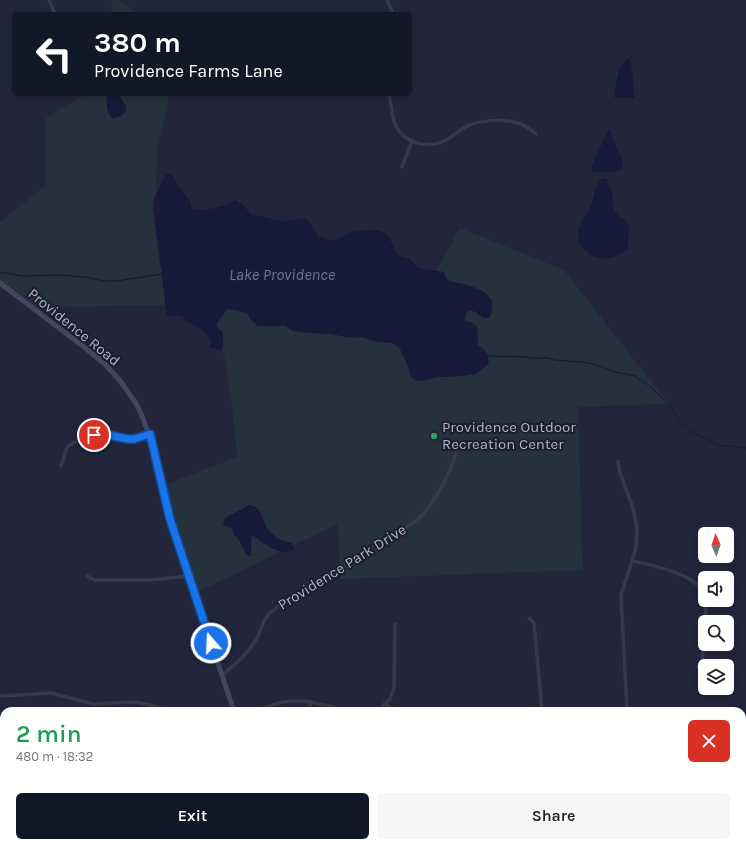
<!DOCTYPE html>
<meta charset="utf-8">
<style>
:root{--surface:#fff;--page:#f6f6f6;--text:#222;--muted:#767676;--accent:#111827}
body{margin:0;font-family:Karla,sans-serif;background:var(--page);color:var(--text);height:100vh;display:flex;flex-direction:column;font-size:15px;white-space:nowrap}
*{box-sizing:border-box;margin:0}
p{font-size:13px;color:var(--muted)}
.icon{flex:none;width:22px;height:22px;fill:none;stroke:currentColor;stroke-width:2;stroke-linecap:round;stroke-linejoin:round}
.map{position:relative;flex:1;overflow:hidden}
.details{position:absolute;left:0px;top:707px;width:746px;height:140px;display:flex;flex-direction:column;background:var(--surface);border-radius:12px 12px 0 0;box-shadow:0 2px 6px #0003}
.details>*{flex:none}
.top-card{position:absolute;left:12px;top:12px;width:400px;height:84px;border-radius:6px;box-shadow:0 2px 6px #0003;background:#111827;color:#fff;overflow:hidden}
.needle{width:26px;rotate:358deg}
.fabs{position:absolute;left:698px;top:527px;display:grid;gap:8px}
.fabs a{display:grid;place-items:center;width:36px;height:36px;border-radius:6px;background:var(--surface);box-shadow:0 2px 6px #0003;font-size:20px}
.pin{position:absolute;display:grid;place-items:center;width:34px;height:34px;color:#fff;margin:-17px;border:2px solid #fff;border-radius:50%;box-shadow:0 1px 4px #0007}
.me{position:absolute;width:44px;margin:-22px;rotate:341deg;stroke-linejoin:round;filter:drop-shadow(0 0 3px #0008)}
.turn{display:flex;align-items:center;gap:14px;height:84px;padding:0 16px;font-size:18px}
.turn .icon{width:52px;height:52px;stroke-width:2.5}
.turn b{display:block;font-size:28px;line-height:34px}
.round{display:grid;place-items:center;flex:none;width:42px;height:42px;border-radius:6px;background:var(--page)}
.head{display:flex;align-items:center;justify-content:space-between;height:68px;padding:0 16px}
h1{font-size:24px;font-weight:600;line-height:30px;color:#1e9e55}
.button{display:flex;gap:8px;margin-top:auto;padding:8px 16px}
.button a{flex:1;height:46px;border-radius:6px;background:var(--accent);color:#fff;font-size:16px;font-weight:600;line-height:46px;text-align:center}
.button a+a{background:var(--page);color:var(--text)}
.map>svg:first-child{display:block}
.green{fill:#25313c}
.water{fill:#171938}
.lines{fill:none;stroke-linecap:round;stroke-linejoin:round}
.stream{stroke:#171938;stroke-width:1}
.street{stroke:#37384b;stroke-width:3.5}
.secondary{stroke:#45465e;stroke-width:5}
.route-casing{stroke:#114b97;stroke-width:10}
.route{stroke:#1a73e8;stroke-width:7}
.leisure-dot{fill:#2e9e5b;stroke:#1c1d30;stroke-width:1.5}
.labels{text-anchor:middle;dominant-baseline:central;stroke-width:4;stroke-linejoin:round;paint-order:stroke}
.street-label{font-size:15px;fill:#b2b3c7;stroke:#1c1d30}
.poi-label{font-size:15px;fill:#b2b3c7;stroke:#1c1d30;text-anchor:start}
.water-label{font-size:16px;font-style:italic;fill:#6c71a5;stroke:#1c1d30}
</style>
<div class="map">
<svg width="746" height="847" viewBox="0 0 746 847">
<rect width="100%" height="100%" fill="#23253b"/>
<!-- green -->
<g class="green">
<polygon points="113,0 120,0 137,14 110,14"/>
<polygon points="85,94 170,94 157,148 156,207 160,264 170,305 36,307 0,282 0,222 46,185 46,118"/>
<path d="M460 228 564 270 669 404 578 407 583 570 341 579 337 524 194 594 162 486 237 457 231 396 223 348 224 343 217 323 227 309 247 313 250 319 258 326H286L291 330 299 332 331 334 347 337 364 338 378 342 393 343 400 349 408 365 410 375 424 381 438 377 463 376 475 374 483 348 478 346V332L471 322 465 321 466 314 469 310 476 312 481 317 493 301C491 299 489 295 487 294 483 291 465 284 460 283 450 282 448 283 444 272L436 271Z"/>
<polygon points="742,783 746,783 746,847 593,847 593,843 742,843"/>
</g>
<!-- water -->
<g class="water">
<path d="M629 59H630L633 78 634 98H615C613 92 619 68 623 63 625 61 627 60 629 59Z"/>
<path d="M107 94H119L126 107V111C122 116 118 118 112 118 106 113 106 102 107 94Z"/>
<path d="M608 130H610C613 138 617 153 622 157L623 168C615 173 602 173 593 171L591 168Z"/>
<path d="M166 174H171L174 177 178 187 190 201 192 208C205 212 223 207 235 200L242 204 252 215C263 216 273 220 284 221 291 222 299 218 306 219L309 222 318 236 334 241 341 238 349 232 375 230 386 233 389 237 396 253 400 256 410 259 418 268 444 272C445 275 445 278 448 280 453 284 458 282 463 284 480 289 499 295 490 317L484 318 476 312 469 310 466 314 465 321 471 322 477 326 478 346C487 350 490 356 488 365L475 374 463 376 438 377 420 381 413 379 410 375 408 365 400 349 393 343 378 342 364 338 347 337 331 334 299 332 291 330 286 326H258L250 319 247 313 232 309H227L217 323V328L223 332V348L219 350 209 347 211 341 206 333 193 325 181 316H167L153 208 154 199Z"/>
<path d="M601 179H607L608 186 612 192 613 208 617 214 627 222 629 226 628 249C616 258 601 263 588 253 584 250 580 246 579 241 578 238 578 233 579 229 580 223 586 216 589 210 594 200 594 188 601 179Z"/>
<path d="M249 505C264 506 261 523 269 531 275 538 283 541 292 543L294 550C279 557 264 543 252 535L251 542V556L247 555 238 538 233 534V531L232 528 226 527 223 524 225 518Z"/>
</g>
<g class="lines">
<!-- stream -->
<g class="stream">
<polyline points="0,272 22,276 58,275 86,277 103,281 116,281 162,274"/>
<polyline points="489,356 529,357 531,358 548,358 554,360 582,362 597,365 615,372 635,376 652,388 673,410 679,421 695,434 720,445 746,448"/>
</g>
<!-- street -->
<g class="street">
<polyline points="49,0 55,14"/>
<polyline points="387,0 393,14"/>
<path d="M389 94C391 104 392 115 395 124 403 143 426 149 444 141 453 137 460 128 470 125 481 120 505 119 518 123 525 125 530 129 536 134"/>
<polyline points="402,167 412,141"/>
<polyline points="618,461 620,473 633,508 637,528 636,548 621,595 627,711"/>
<polyline points="61,466 67,447 78,440 90,436 108,435 121,438 134,439 149,434"/>
<path d="M633 561C650 565 691 573 701 589 706 598 706 612 706 622"/>
<polyline points="87,576 95,580 151,580 189,576"/>
<polyline points="714,578 716,576"/>
<polyline points="529,618 534,623 542,711"/>
<polyline points="698,667 702,661 705,634"/>
<path d="M222 675C236 665 248 653 257 638 261 630 263 620 269 614 281 603 297 596 310 588 329 577 345 564 363 552 381 541 405 531 420 517 433 506 451 471 456 454"/>
<polyline points="0,696 51,693 93,704 135,702 150,705 171,711"/>
<polyline points="385,703 394,711"/>
<path d="M257 711C266 708 275 703 284 702 305 698 326 706 346 711"/>
<polyline points="309,711 311,702"/>
<polyline points="374,711 381,708 390,699 394,688 395,624"/>
<polyline points="742,751 746,751"/>
<polyline points="549,843 549,847"/>
<polyline points="479,847 487,843"/>
</g>
<!-- secondary -->
<g class="secondary">
<polyline points="0,283 84,347 106,365 121,382 137,405 143,418 153,447 166,505 177,541 234,711"/>
<polyline points="273,843 275,847"/>
</g>
</g>
<g class="lines">
<!-- route casing -->
<g class="route-casing">
<polyline id="route" points="94,435 108,435 128,439 134,439 150,434 170,519 211,643"/>
</g>
<!-- route -->
<use href="#route" class="route"/>
</g>
<!-- markers -->
<circle class="leisure-dot" cx="434" cy="436" r="4"/>
<g class="labels">
<!-- street labels -->
<g class="street-label">
<text transform="translate(74 327) rotate(39)">Providence Road</text>
<text transform="translate(342 567) rotate(-32)">Providence Park Drive</text>
</g>
<!-- poi labels -->
<g class="poi-label">
<text x="442" y="427">Providence Outdoor<tspan x="442" dy="17">Recreation Center</tspan></text>
</g>
<!-- water labels -->
<g class="water-label">
<text x="282" y="274">Lake Providence</text>
</g>
</g>
</svg>
<div class="fabs">
<a><svg class="needle" viewBox="-14 -14 28 28"><path d="M0-13l5 13h-10z" fill="#e53935"/><path d="M0 13l5-13h-10z" fill="#767676"/></svg></a>
<a><svg class="icon" aria-label="sound" viewBox="0 0 24 24"><path d="M4 9h4l5-4v14l-5-4H4zM17 9q2 3 0 6"/></svg></a>
<a><svg class="icon" aria-label="search" viewBox="0 0 24 24"><circle cx="10" cy="10" r="6"/><path d="M15 15l6 6"/></svg></a>
<a><svg class="icon" aria-label="layers" viewBox="0 0 24 24"><path d="M12 4l9 5-9 5-9-5zM3 14l9 5 9-5"/></svg></a>
</div>
<div class="pin" style="left:94px;top:435px;background:#d93025"><svg class="icon" aria-label="arrive" viewBox="0 0 24 24"><path d="M6 21V4h12l-3 4 3 4H6"/></svg></div>
<svg class="me" style="left:211px;top:643px" viewBox="-20 -20 40 40"><circle r="17" fill="#1a73e8" stroke="#fff" stroke-width="3"/><path d="M0-11L8 9 0 5-8 9z" fill="#fff"/></svg>
<div class="top-card">
<div class="turn"><svg class="icon" aria-label="left" viewBox="0 0 24 24"><path d="M17 20v-9H6M10 6l-5 5 5 5"/></svg><div><b>380 m</b>Providence Farms Lane</div></div>
</div>
<section class="details">
<div class="head"><div><h1>2 min</h1><p>480 m · 18:32</p></div><a class="round" style="background:#d93025;color:#fff"><svg class="icon" aria-label="close" viewBox="0 0 24 24"><path d="M6 6l12 12M18 6L6 18"/></svg></a></div>
<div class="button"><a>Exit</a><a>Share</a></div>
</section>
</div>
